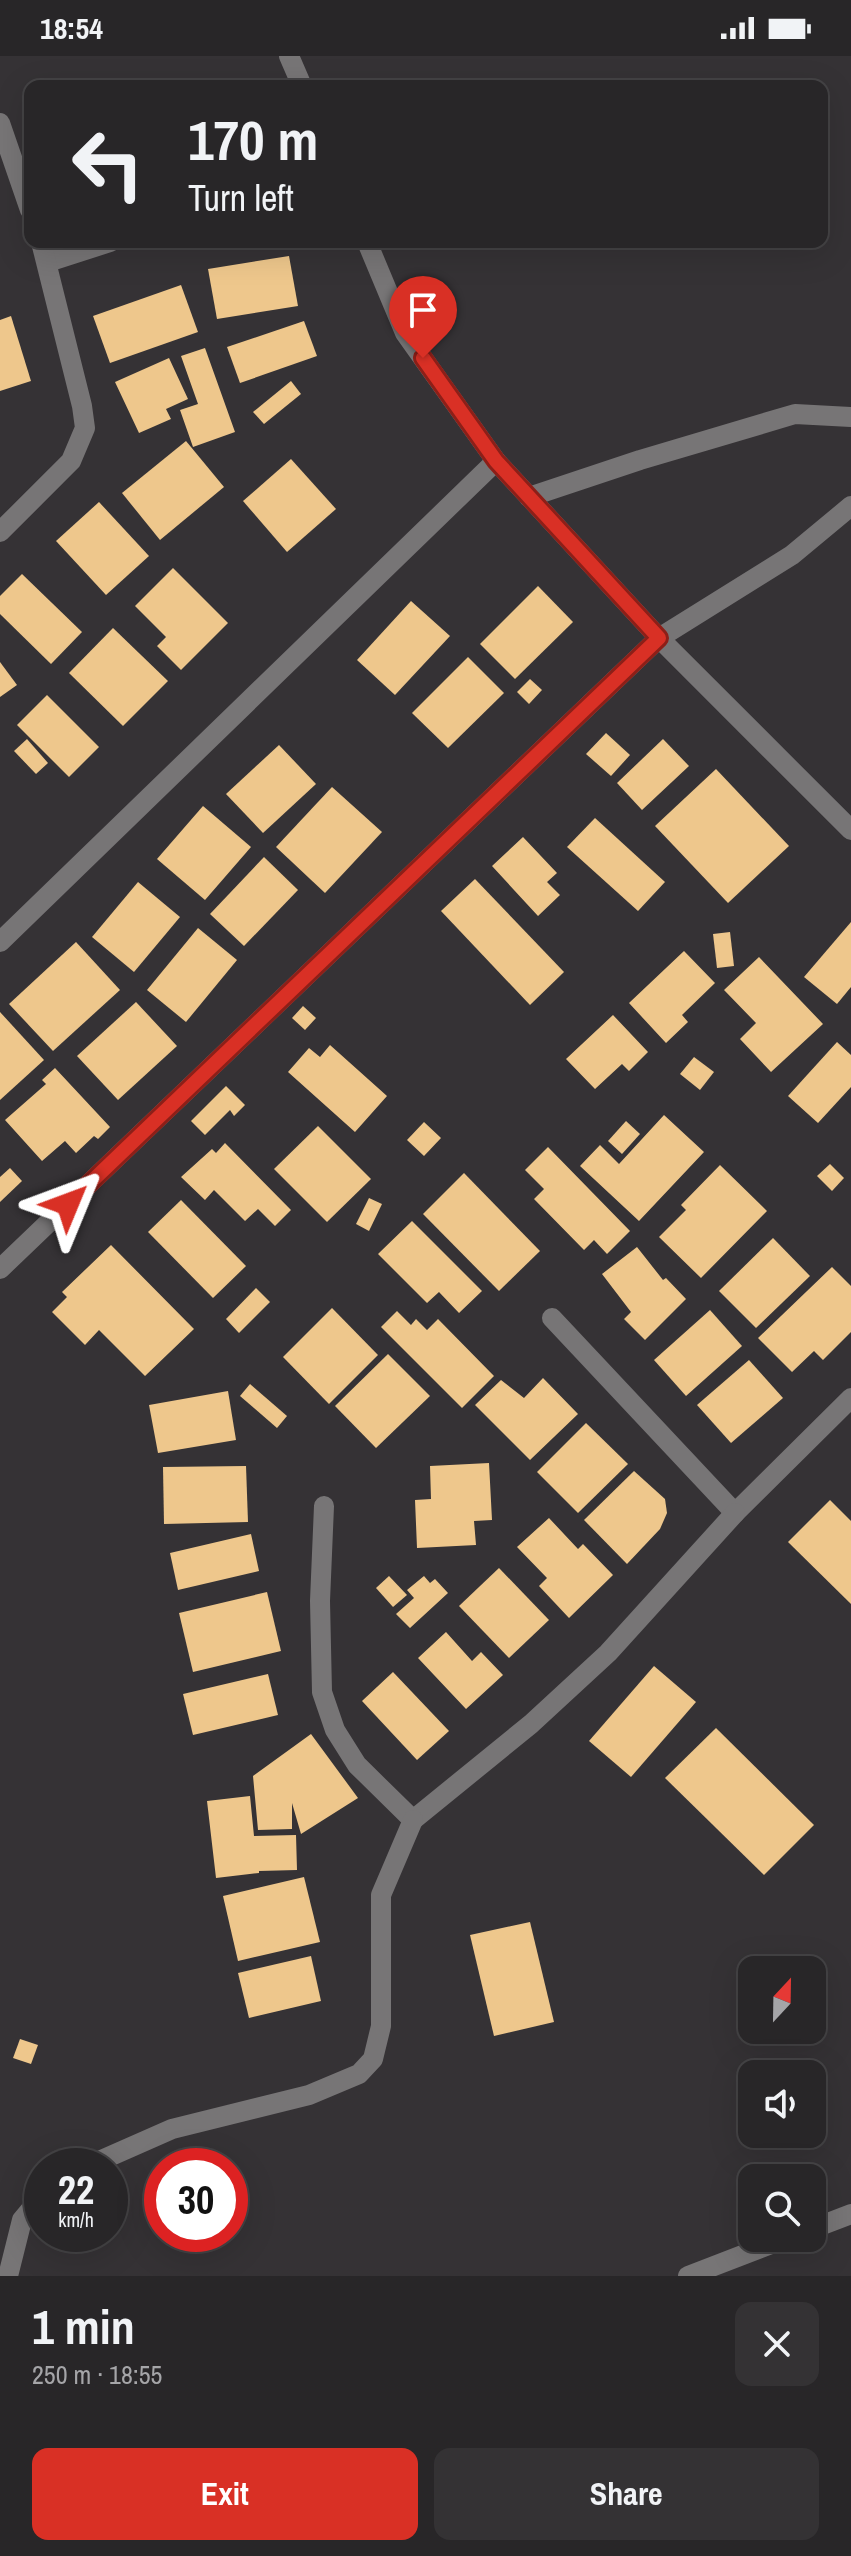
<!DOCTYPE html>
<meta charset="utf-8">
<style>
:root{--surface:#282628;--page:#343234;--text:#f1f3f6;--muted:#a5a5a8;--line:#444345;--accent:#d93025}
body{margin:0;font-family:"Archivo Narrow",sans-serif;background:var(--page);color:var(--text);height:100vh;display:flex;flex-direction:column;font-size:30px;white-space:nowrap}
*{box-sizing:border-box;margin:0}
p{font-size:26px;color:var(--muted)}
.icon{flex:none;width:44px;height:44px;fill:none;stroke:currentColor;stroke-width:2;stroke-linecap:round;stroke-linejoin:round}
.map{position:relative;height:2220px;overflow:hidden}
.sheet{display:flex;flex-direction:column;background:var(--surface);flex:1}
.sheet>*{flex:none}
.guide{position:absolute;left:24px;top:24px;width:804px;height:168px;border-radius:16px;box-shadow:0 8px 32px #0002,0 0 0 2px var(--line);background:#282628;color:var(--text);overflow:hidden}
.needle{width:52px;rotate:22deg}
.controls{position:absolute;left:738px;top:1900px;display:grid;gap:16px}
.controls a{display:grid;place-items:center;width:88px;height:88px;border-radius:16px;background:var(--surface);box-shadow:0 8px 32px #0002,0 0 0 2px var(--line);font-size:40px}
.speed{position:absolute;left:24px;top:2092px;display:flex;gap:16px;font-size:40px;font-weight:700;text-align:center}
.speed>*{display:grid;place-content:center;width:104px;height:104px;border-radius:50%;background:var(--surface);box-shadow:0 8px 32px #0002,0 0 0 2px var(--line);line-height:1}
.speed small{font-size:20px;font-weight:400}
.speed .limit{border:12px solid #d22;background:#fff;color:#111}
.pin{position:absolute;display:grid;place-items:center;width:68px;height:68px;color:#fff;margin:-82px -34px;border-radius:50% 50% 50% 0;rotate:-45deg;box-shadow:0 0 8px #0007}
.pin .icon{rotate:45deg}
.me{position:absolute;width:88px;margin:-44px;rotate:46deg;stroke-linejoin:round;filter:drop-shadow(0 0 6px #0008)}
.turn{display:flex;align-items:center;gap:28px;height:168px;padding:0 32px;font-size:36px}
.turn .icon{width:104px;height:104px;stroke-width:2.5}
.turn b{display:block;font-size:56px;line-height:68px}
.round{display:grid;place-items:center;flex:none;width:84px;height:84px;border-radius:16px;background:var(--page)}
.summary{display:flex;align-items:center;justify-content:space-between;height:136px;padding:0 32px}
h1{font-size:48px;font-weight:700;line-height:60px}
.cta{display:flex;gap:16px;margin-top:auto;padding:16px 32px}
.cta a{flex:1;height:92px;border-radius:16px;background:var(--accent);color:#fff;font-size:32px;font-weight:700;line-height:92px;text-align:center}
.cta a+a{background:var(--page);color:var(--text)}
.status{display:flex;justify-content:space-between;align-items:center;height:56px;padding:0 40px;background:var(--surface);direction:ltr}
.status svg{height:22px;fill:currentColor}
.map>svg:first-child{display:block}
.building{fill:#eec78c}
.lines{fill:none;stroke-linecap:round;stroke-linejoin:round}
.minor{stroke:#777576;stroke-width:20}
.route-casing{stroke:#8d1f18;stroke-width:20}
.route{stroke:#d93025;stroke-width:14}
</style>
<div class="status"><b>18:54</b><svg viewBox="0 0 49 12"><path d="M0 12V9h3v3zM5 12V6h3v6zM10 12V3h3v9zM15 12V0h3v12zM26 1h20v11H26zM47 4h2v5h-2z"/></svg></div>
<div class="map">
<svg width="851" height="2220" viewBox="0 0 851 2220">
<rect width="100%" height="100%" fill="#353235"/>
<!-- building -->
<g class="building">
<polygon points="289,200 298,250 217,263 208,213"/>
<polygon points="181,229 198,276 110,307 93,260"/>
<polygon points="11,260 31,325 0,335 0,264"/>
<polygon points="304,265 317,300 240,327 227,291"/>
<polygon points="205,292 235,376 193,391 180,354 198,348 181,300"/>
<polygon points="169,302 188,343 166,353 171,363 139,377 115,326"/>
<polygon points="291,325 301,338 264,368 253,356"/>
<polygon points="186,385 224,431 160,484 122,437"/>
<polygon points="291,403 336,453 287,496 243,445"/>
<polygon points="99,446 149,500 106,539 56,485"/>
<polygon points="173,512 228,567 181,614 157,590 166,581 135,550"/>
<polygon points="22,518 82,576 51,608 0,558 0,540"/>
<polygon points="538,530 573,566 515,623 480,588"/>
<polygon points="411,545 450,580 395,639 357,604"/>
<polygon points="113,572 168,625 123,670 69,617"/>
<polygon points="468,601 504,637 448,692 412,657"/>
<polygon points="0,606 17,629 0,641"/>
<polygon points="530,623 542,634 529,648 517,636"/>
<polygon points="47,639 99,691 69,721 17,669"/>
<polygon points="606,677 630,699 611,720 586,698"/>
<polygon points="27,683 48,707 36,718 14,695"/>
<polygon points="663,683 689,710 642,754 617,727"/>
<polygon points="279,689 316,728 263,777 226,738"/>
<polygon points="716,713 789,790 728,847 655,770"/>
<polygon points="332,731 382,776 325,837 276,791"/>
<polygon points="203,750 251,791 205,844 157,803"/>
<polygon points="595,762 665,826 638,855 567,791"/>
<polygon points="523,781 557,817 547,826 560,839 538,860 492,810"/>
<polygon points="264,801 298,834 244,890 210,858"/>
<polygon points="475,823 564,916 530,949 441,855"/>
<polygon points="138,826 180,861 134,916 92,881"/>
<polygon points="851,866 851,931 837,948 804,921"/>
<polygon points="198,872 237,904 186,966 147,934"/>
<polygon points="730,876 734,910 717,912 713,878"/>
<polygon points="76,886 120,934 53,995 9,948"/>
<polygon points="684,895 715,927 682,959 688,966 666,987 629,947"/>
<polygon points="759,901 823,968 771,1016 740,983 756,967 724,934"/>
<polygon points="136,946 177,990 118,1044 77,1000"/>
<polygon points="303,950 316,962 305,974 292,962"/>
<polygon points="0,956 44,1004 0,1044"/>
<polygon points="613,959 648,996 629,1015 622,1008 595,1033 566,1003"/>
<polygon points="837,986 851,999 851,1031 818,1067 788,1040"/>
<polygon points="330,989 387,1040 355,1076 288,1016 309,992 320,1001"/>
<polygon points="694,1001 714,1016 700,1034 680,1018"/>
<polygon points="55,1012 110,1071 98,1083 94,1080 76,1097 65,1085 42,1105 5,1064 46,1028 42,1024"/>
<polygon points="226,1030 245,1049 234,1060 230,1054 205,1079 191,1065"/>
<polygon points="664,1059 704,1096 639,1165 580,1110 600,1089 619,1108"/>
<polygon points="626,1065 640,1078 622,1098 608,1085"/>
<polygon points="424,1066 441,1082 424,1100 407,1084"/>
<polygon points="318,1070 371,1123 327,1166 274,1113"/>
<polygon points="225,1087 291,1154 275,1170 258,1153 245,1165 214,1134 205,1144 181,1121 212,1093 216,1097"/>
<polygon points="548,1091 630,1175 607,1198 594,1184 584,1194 534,1143 544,1133 525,1114"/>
<polygon points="830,1108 844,1122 832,1135 817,1120"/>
<polygon points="720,1109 767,1155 701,1222 659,1181 686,1154 681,1149"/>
<polygon points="10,1112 22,1125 0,1146 0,1121"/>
<polygon points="464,1117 540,1195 499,1235 423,1158"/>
<polygon points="369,1142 382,1148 369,1175 356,1168"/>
<polygon points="181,1144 246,1210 213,1242 148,1176"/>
<polygon points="412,1165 482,1235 459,1257 439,1236 427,1247 378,1198"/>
<polygon points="773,1182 810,1220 756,1272 719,1235"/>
<polygon points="111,1189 194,1273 145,1320 99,1274 85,1289 52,1256 67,1241 62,1236"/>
<polygon points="637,1191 663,1224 666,1222 686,1243 645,1284 624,1263 631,1256 602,1218"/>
<polygon points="832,1211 851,1230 851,1276 823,1304 814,1295 792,1316 758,1282"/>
<polygon points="256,1232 270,1246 239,1277 226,1263"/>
<polygon points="332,1252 378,1299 329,1348 283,1301"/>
<polygon points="710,1254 742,1290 686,1340 654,1304"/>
<polygon points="397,1255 411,1269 416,1263 427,1274 438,1263 494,1320 462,1352 381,1271"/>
<polygon points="388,1298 430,1340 376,1392 335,1350"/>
<polygon points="749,1304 783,1342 731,1387 697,1349"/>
<polygon points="543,1322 578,1358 530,1404 475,1349 501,1324 524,1342"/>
<polygon points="250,1328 287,1360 277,1372 240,1340"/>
<polygon points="228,1335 236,1384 158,1397 149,1349"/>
<polygon points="586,1367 628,1408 578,1457 537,1416"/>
<polygon points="489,1407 492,1464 474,1465 476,1489 417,1492 415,1444 431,1443 430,1410"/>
<polygon points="246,1410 248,1466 164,1468 163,1411"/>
<polygon points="634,1415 665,1443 667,1457 660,1473 627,1508 584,1464"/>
<polygon points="830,1444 851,1465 851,1548 788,1486"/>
<polygon points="549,1462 578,1493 583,1488 613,1519 569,1562 539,1530 547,1522 517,1491"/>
<polygon points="251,1478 259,1515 178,1534 170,1497"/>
<polygon points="499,1512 549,1564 509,1602 459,1550"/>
<polygon points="389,1520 407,1539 393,1551 376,1532"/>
<polygon points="424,1520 430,1527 435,1523 448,1537 410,1572 396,1558 414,1542 407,1534"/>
<polygon points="267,1536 281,1595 193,1616 179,1557"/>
<polygon points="446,1576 472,1605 481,1596 503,1619 466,1653 418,1602"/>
<polygon points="654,1610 696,1646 631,1721 589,1685"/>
<polygon points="393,1616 449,1675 417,1704 362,1645"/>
<polygon points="268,1618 278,1659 193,1679 183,1638"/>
<polygon points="716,1672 814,1769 764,1819 665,1722"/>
<polygon points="311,1678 358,1742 301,1778 292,1747 292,1773 258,1774 253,1720"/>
<polygon points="250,1740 254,1780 296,1779 297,1814 259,1815 259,1817 216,1822 207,1745"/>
<polygon points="304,1821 320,1886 238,1905 223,1840"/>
<polygon points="530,1866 554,1966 494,1980 470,1879"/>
<polygon points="311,1900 321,1945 249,1962 238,1917"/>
<polygon points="20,1983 38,1989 31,2008 13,2002"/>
</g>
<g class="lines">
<!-- minor -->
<g class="minor">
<polyline points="289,0 302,30"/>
<polyline points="0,67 30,154"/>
<polyline points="367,186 405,277 496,405 659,582 851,774"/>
<polyline points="48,206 110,186"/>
<polyline points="529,441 640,404 795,358 851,361"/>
<polyline points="0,476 71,405 85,372 82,350 41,186"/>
<polyline points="0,886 496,405"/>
<polyline points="0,1213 659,582 792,499 851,450"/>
<polyline points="552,1262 735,1457 851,1342"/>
<polyline points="324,1450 320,1545 322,1636 335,1674 357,1709 413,1764 531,1668 608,1597 735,1457"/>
<polyline points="88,2110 172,2073 309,2039 359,2018 373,2003 381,1970 381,1839 413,1764"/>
<polyline points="812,2173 851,2158"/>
<polyline points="8,2220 22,2164 42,2140"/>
<polyline points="688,2220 787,2182"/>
</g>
</g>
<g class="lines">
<!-- route casing -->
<g class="route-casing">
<polyline id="route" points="68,1148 659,582 496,405 423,302"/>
</g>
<!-- route -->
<use href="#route" class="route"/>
</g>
</svg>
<div class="controls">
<a><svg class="needle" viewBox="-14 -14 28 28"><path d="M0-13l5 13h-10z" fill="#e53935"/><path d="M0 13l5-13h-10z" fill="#a5a5a8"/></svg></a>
<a><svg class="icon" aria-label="sound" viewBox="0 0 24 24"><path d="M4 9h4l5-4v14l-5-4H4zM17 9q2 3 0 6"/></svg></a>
<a><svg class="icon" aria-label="search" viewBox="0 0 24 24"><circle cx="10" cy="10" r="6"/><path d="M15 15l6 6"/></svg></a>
</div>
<div class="speed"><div>22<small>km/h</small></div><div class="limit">30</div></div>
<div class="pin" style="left:423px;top:302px;background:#d93025"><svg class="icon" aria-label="arrive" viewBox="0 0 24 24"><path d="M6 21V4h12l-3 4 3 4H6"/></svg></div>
<svg class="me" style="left:68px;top:1148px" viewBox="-20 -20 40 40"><path d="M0-17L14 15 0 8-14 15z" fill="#d93025" stroke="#fff" stroke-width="4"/></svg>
<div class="guide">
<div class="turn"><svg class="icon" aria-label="left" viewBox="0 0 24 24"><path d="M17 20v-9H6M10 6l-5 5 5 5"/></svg><div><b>170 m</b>Turn left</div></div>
</div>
</div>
<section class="sheet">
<div class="summary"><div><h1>1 min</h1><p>250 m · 18:55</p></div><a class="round"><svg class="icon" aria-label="close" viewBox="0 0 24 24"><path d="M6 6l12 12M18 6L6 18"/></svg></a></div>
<div class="cta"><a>Exit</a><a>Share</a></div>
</section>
